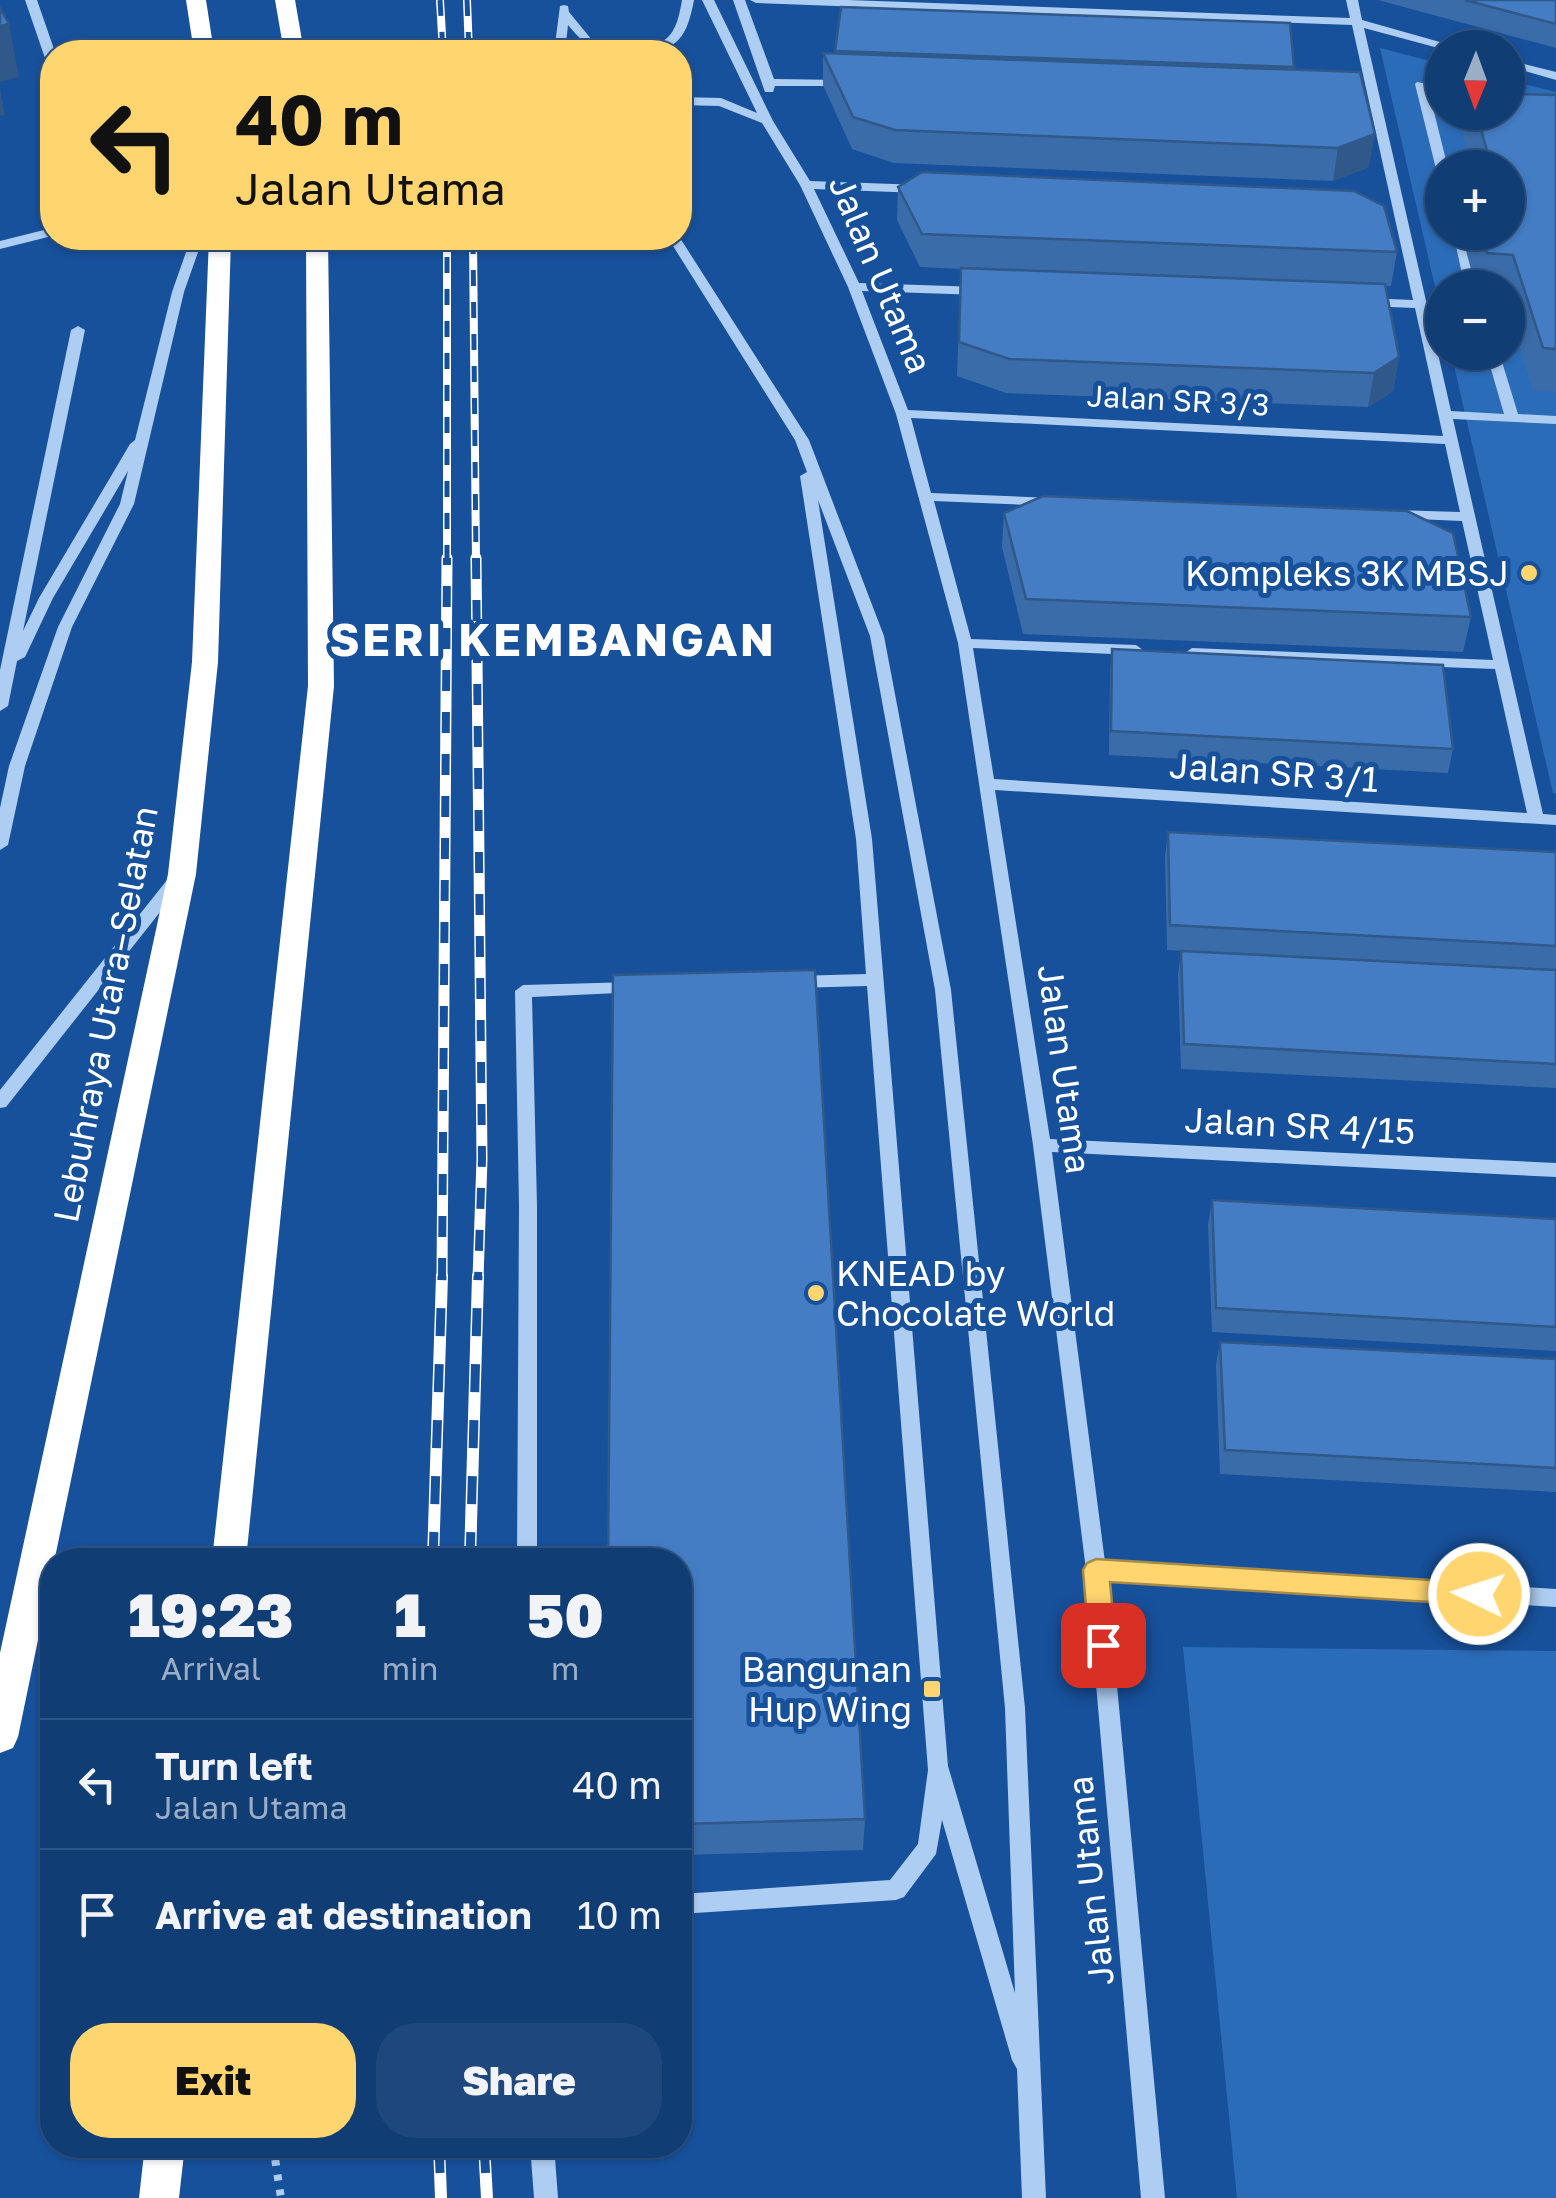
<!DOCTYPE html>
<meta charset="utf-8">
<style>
:root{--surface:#113d75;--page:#1e487d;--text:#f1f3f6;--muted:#9caec5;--line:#305687;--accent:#ffd56f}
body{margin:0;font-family:"Golos Text",sans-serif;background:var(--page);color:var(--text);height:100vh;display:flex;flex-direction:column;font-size:38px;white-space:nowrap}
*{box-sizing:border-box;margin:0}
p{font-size:32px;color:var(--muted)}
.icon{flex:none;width:55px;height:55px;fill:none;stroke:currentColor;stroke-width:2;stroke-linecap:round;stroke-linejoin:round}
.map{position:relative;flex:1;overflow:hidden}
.side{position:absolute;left:40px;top:1548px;width:652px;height:610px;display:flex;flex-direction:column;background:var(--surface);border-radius:40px;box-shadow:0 2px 8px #0004,0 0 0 2px var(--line)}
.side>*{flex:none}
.hud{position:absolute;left:40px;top:40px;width:652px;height:210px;border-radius:40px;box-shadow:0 2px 8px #0004,0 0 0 2px var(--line);background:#ffd56f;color:#111;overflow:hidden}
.needle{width:65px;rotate:181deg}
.tools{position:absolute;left:1425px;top:30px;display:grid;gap:20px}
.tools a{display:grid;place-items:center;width:100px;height:100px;border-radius:50%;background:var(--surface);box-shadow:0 2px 8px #0004,0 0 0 2px var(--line);font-size:50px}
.pin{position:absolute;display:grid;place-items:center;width:85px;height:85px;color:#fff;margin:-42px;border-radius:20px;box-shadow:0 5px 15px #0006}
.me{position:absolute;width:110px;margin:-55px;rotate:274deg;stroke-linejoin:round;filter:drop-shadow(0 0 8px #0008)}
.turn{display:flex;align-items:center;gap:35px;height:210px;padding:0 30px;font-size:45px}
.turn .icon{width:130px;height:130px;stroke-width:2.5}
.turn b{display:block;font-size:70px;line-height:85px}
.eta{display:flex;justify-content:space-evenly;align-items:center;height:170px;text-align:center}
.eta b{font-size:60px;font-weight:800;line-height:70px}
.action{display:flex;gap:20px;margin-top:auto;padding:20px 30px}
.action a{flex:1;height:115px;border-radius:40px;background:var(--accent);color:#111;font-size:40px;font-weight:800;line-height:115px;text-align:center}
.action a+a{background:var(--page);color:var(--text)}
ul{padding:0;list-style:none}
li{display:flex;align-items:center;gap:30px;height:130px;padding:0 30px;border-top:2px solid var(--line)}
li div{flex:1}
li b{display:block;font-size:38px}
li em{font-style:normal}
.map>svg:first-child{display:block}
.green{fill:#2b6cb9;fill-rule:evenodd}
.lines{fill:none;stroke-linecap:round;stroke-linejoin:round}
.path{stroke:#aecdf2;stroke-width:8;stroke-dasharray:6 9;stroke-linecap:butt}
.minor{fill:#aecdf2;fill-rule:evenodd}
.highway{fill:#fff;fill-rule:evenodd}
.rail-far2-casing{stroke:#fff;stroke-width:8}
.rail-far1-casing{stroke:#fff;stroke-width:11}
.rail-casing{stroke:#fff;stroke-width:12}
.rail-far2{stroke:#17519c;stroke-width:5;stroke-dasharray:16;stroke-linecap:butt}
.rail-far1{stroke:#17519c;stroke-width:8;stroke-dasharray:21;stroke-linecap:butt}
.rail{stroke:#17519c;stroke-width:9;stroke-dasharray:28;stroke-linecap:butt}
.wall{fill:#3a6ca9}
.shaded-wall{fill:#305889}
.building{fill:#447dc4;stroke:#305889;stroke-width:2.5}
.route{fill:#ffd56f;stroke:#a68a48;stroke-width:2.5}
.poi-dot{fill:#ffd56f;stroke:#17519c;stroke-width:4}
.labels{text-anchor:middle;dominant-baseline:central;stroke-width:10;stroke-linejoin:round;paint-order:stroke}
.far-street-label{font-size:30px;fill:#fff;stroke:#17519c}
.street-label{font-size:35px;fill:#fff;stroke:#17519c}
.poi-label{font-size:35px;fill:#fff;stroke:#17519c;text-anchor:end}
.district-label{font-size:45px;font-weight:bold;letter-spacing:2.5px;fill:#fff;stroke:#17519c}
</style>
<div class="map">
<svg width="1556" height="2198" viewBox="0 0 1556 2198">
<rect width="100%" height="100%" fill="#17519c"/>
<!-- green -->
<g class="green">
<path d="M1380 48 1442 64V112H1508V80L1556 92V794L1553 793 1451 353 1508 352V288H1442V317ZM1442 168H1508V232H1442Z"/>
<polygon points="1183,1647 1556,1651 1556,2198 1237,2198"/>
</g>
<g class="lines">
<!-- path -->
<polyline class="path" points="273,2145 281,2198"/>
<!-- minor -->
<g class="minor">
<polygon points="25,0 37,0 55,52 52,52 52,64 46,61"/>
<path d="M682 0H694C685 50 669 52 623 52 630 48 636 49 645 47 673 44 678 24 682 0Z"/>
<path d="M702 0H714L773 121 810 181 921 185 927 189 921 193 814 189 859 283 980 287 986 291 980 295 862 291 908 410 1443 436 1415 308 1366 306 1360 302 1366 298 1413 300 1352 25 756 3 750 0H848L1350 18 1346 0H1358L1362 20 1454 46 1455 48 1442 49 1364 28 1451 411 1504 414 1486 352H1499L1518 414 1556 416V424L1453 419 1543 814 1556 815V825L995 790 1050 1139 1556 1163V1177L1052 1152 1105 1562 1556 1589V1607L1107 1579 1165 2198H1141L1086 1570 1033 1145 958 643 896 414 848 287 800 185 762 123 719 106 680 105V97L721 98 757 113ZM911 418 1445 444 1460 512 1393 510 1386 514 1393 518 1462 521 1493 660 1192 648 1185 653 1192 658 1495 669 1527 813 994 779 973 648 1136 655 1143 650 1136 645 971 639 934 501 1052 506 1059 502 1052 498 931 493Z"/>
<polygon points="733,0 745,0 774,79 844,80 850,84 848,86 775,86 773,92 765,92"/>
<path d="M564 5 568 6 569 12 592 40 617 52C593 52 583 43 568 25L565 52H554L560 6Z"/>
<polygon points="1508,60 1556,72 1556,80 1508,66"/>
<polygon points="1417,82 1427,84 1448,168 1442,168 1442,173 1436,169 1415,84"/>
<polygon points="52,228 52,236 0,249 0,241"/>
<polygon points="1453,232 1465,232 1478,288 1465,288"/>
<polygon points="191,238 203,238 184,292 134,504 72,627 25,766 8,845 0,850 0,808 9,766 58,627 120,504 128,471 53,598 25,657 17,661 8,706 0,711 0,670 71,330 78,326 85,330 23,631 39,598 130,444 135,440 172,292"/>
<path d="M668 238H680L809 440 884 636 951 990 1025 1708 1046 2198H1022L1017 2069 1012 2060 942 1820 936 1854 904 1897 896 1900 680 1914V1894L890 1880 918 1844 928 1770 867 986 795 988 787 982 795 976 866 974 856 839 800 476 807 472 795 440ZM818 500 870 636 935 990 1005 1708 1015 1993 948 1766 872 839Z"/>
<polygon points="177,873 183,875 185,879 183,883 6,1107 0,1108 0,1090 171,875"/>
<polygon points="634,982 642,988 640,992 532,997 537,1206 537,1560 517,1560 519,1206 515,991 523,985"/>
<polygon points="530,2145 554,2145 558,2198 534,2198"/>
</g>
<!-- highway -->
<g class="highway">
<polygon points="186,0 206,0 214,52 194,52"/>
<polygon points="275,0 295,0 304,52 284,52"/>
<polygon points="209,238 231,238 218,662 196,874 18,1737 13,1748 0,1753 0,1653 168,874 192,662"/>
<polygon points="306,238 328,238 334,686 246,1560 212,1560 308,686"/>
<polygon points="145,2145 185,2145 179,2198 139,2198"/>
</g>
<!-- rail-far2 casing -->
<g class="rail-far2-casing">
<g id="rail-far2">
<polyline points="440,0 443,52"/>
<polyline points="467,0 469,52"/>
<polyline points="473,238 476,561"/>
<polyline points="447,561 447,238"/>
</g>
</g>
<!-- rail-far1 casing -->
<g class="rail-far1-casing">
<g id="rail-far1">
<polyline points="476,558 482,1159 478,1279"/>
<polyline points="442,1279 447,558"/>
</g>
</g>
<!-- rail casing -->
<g class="rail-casing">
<g id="rail">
<polyline points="433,1560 442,1276"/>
<polyline points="470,1560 478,1276"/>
<polyline points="439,2145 441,2198"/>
<polyline points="484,2145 487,2198"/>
</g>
</g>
<!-- rail-far2 -->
<use href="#rail-far2" class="rail-far2"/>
<!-- rail-far1 -->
<use href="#rail-far1" class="rail-far1"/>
<!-- rail -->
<use href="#rail" class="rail"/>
</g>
<!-- wall -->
<g class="wall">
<polygon points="1378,0 1556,0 1556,48"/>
<polygon points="841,7 1294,67 1293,70 1369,167 1333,181 894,163 852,149 823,85 823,53 835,53"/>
<polygon points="1556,95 1556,392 1533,391 1508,308 1508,288 1476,288 1461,232 1508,232 1508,168 1472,168 1463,135 1467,112 1508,112"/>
<polygon points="898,187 1397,252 1391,286 1385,286 1399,357 1393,391 1368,407 1006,393 957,376 961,269 920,267 897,220"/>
<polygon points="1004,513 1471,617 1463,652 1023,634 1002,547"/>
<polygon points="1112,649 1453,749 1448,773 1109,755 1110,673"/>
<polygon points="1168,832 1556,852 1556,1088 1181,1069 1178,975 1181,951 1369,961 1167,950 1165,856"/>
<polygon points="1212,1200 1556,1219 1556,1351 1212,1332 1208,1225"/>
<polygon points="1220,1342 1556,1359 1556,1492 1220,1474 1216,1365"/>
<polygon points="680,1560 865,1819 863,1850 680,1855"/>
</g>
<!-- shaded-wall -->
<g class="shaded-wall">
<polygon points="9,24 19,77 0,82 0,26"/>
<polygon points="0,90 5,115 0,116"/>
<polygon points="1375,134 1369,167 1333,181 1338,148"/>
<polygon points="1399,357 1393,391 1368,407 1374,373"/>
</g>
<!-- building -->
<g class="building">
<polygon points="1465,0 1556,0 1556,24"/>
<polygon points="841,7 1290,23 1294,67 835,51"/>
<polygon points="0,8 9,24 0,26"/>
<polygon points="823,53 1360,72 1375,134 1338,148 895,130 853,117"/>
<polygon points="1508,94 1556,95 1556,349 1543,348 1513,255 1487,253 1481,232 1508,232 1508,168 1492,168 1476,112 1508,112"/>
<polygon points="922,172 1354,191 1384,206 1397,252 922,234 898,187"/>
<polygon points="961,268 1385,284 1399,357 1374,373 1009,359 959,342"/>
<polygon points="1043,496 1407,511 1453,533 1471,617 1026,599 1004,513"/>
<polygon points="1112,649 1443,665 1453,749 1111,731"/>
<polygon points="1168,832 1556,852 1556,946 1170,925"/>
<polygon points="1181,951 1556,970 1556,1064 1184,1044"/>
<polygon points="815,970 865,1819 680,1824 680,1560 608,1560 613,975"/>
<polygon points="1212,1200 1556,1219 1556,1327 1216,1308"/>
<polygon points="1220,1342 1556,1359 1556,1468 1225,1450"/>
</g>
<!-- route -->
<polygon class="route" points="1096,1559 1479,1583 1489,1586 1492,1594 1489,1602 1479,1605 1110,1582 1116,1645 1112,1653 1103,1657 1093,1653 1089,1645 1083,1570 1087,1563"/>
<!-- markers -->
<g class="poi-dot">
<circle cx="1529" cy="573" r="10"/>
<circle cx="816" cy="1293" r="10"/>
<rect x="922" y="1679" width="20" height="20" rx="5"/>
</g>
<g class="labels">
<!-- far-street labels -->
<g class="far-street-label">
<text transform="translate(1178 400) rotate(3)">Jalan SR 3/3</text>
</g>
<!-- street labels -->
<g class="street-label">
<text transform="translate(881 274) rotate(67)">Jalan Utama</text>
<text transform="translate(1274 772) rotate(4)">Jalan SR 3/1</text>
<text transform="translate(105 1014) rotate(-79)">Lebuhraya Utara–Selatan</text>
<text transform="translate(1065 1069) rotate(82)">Jalan Utama</text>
<text transform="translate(1300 1125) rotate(3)">Jalan SR 4/15</text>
<text transform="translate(1090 1881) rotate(-96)">Jalan Utama</text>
</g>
<!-- poi labels -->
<g class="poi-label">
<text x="1509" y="573">Kompleks 3K MBSJ</text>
<text x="836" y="1273" text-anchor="start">KNEAD by<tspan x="836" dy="40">Chocolate World</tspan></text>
<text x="912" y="1669">Bangunan<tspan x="912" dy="40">Hup Wing</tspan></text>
</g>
<!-- district labels -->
<g class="district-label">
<text x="553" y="639">SERI KEMBANGAN</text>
</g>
</g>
</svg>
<div class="tools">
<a><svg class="needle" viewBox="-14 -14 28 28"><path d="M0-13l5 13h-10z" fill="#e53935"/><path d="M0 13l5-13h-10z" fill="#9caec5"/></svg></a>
<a>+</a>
<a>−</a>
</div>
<div class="pin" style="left:1103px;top:1645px;background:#d93025"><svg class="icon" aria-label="arrive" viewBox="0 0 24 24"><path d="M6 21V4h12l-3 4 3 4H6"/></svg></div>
<svg class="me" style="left:1479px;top:1594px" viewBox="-20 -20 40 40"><circle r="17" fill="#ffd56f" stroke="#fff" stroke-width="3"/><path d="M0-11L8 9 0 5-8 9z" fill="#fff"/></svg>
<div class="hud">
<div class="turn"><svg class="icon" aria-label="left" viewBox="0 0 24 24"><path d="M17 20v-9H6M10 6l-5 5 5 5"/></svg><div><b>40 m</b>Jalan Utama</div></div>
</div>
<section class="side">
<div class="eta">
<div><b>19:23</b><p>Arrival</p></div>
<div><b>1</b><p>min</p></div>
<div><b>50</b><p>m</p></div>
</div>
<ul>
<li><svg class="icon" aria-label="left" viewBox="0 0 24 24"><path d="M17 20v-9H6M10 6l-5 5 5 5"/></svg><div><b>Turn left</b><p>Jalan Utama</p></div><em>40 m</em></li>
<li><svg class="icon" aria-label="arrive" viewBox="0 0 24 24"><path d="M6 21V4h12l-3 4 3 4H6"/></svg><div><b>Arrive at destination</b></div><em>10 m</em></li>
</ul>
<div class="action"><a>Exit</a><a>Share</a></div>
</section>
</div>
